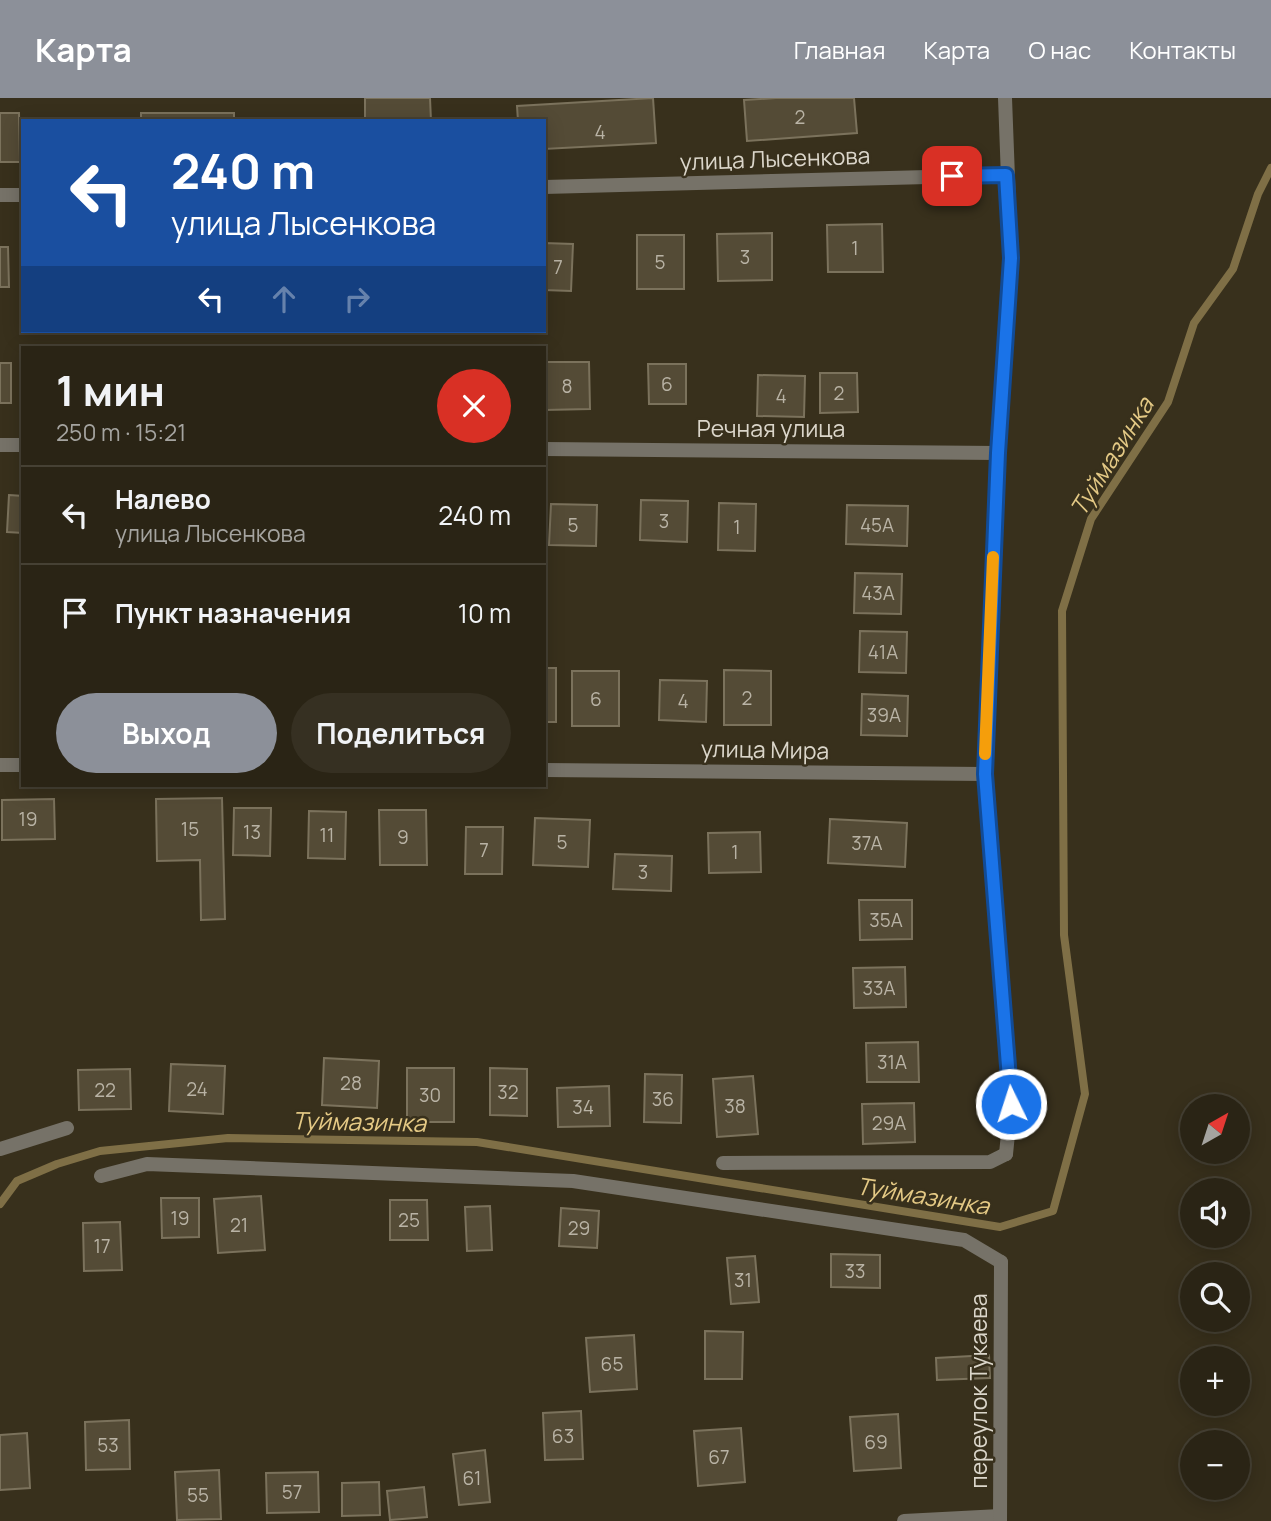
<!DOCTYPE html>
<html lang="ru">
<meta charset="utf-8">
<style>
:root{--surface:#2a2415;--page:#363022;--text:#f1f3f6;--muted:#a5a4a0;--line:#464134;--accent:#8c9099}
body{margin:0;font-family:Manrope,sans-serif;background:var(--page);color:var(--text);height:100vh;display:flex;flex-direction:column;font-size:26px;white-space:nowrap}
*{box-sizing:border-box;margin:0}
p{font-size:23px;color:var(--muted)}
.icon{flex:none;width:38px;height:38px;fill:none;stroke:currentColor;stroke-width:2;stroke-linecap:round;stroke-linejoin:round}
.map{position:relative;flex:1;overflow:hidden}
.panel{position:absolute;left:21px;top:248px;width:525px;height:441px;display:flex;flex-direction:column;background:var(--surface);border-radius:0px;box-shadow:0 4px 18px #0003,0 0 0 2px var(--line)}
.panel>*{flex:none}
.top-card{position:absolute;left:21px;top:21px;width:525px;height:214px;border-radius:0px;box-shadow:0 4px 18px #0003,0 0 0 2px var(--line);background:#1a4fa0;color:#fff;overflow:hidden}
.needle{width:46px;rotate:39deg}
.controls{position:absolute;left:1180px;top:996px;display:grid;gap:14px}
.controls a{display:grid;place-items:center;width:70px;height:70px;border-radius:50%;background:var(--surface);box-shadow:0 4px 18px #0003,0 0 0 2px var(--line);font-size:35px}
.pin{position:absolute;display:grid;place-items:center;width:60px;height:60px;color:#fff;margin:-30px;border-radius:14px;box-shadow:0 4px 10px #0006}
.me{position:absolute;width:77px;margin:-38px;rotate:356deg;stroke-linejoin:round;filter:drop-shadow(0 0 5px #0008)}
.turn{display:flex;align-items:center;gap:24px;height:147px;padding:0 35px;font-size:32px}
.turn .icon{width:91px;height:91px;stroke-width:2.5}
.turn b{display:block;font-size:49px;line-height:60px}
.lanes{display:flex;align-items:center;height:66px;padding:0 35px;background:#0003;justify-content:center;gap:35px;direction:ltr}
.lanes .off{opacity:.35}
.round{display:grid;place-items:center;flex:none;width:74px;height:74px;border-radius:37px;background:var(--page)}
.headline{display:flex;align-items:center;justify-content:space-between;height:119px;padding:0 35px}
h1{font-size:42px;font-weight:700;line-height:52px}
.button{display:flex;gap:14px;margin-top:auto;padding:14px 35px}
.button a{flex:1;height:80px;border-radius:42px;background:var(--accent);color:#fff;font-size:28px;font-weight:700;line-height:80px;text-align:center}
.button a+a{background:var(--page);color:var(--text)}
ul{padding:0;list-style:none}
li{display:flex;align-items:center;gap:21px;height:98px;padding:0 35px;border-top:2px solid var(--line)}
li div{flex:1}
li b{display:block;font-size:26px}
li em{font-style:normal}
header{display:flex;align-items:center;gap:42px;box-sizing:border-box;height:98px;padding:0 35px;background:var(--accent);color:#fff}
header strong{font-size:33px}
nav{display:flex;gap:38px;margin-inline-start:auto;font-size:24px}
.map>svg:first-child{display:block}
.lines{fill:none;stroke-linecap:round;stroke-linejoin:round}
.stream{stroke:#7f6f46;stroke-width:8}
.building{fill:#544b36;stroke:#7b725c;stroke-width:2}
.lane{stroke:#767268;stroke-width:14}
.street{stroke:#767268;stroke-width:14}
.route-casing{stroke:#114b97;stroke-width:18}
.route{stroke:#1a73e8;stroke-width:12}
.slow{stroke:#f59e0b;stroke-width:12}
.labels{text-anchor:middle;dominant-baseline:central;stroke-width:5;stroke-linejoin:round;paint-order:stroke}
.number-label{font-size:19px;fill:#b9b3a5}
.street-label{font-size:23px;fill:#dbd6ca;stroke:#38301c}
.water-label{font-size:24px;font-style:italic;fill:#e4c985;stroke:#38301c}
</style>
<header>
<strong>Карта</strong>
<nav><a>Главная</a><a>Карта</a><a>О нас</a><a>Контакты</a></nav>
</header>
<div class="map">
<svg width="1271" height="1423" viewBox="0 0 1271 1423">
<rect width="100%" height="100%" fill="#38301c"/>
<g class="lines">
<!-- stream -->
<polyline class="stream" points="0,1106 17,1083 57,1066 100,1053 228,1040 477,1044 1000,1129 1053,1113 1085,996 1064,837 1062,513 1091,421 1168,304 1194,225 1233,171 1258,96 1271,70"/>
</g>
<!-- building -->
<g class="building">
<polygon points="365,0 430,0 431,23 365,23"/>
<polygon points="653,0 656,45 544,51 544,23 518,23 517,8"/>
<polygon points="776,0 854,0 857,35 747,43 744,2"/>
<polygon points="0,15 19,15 20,64 0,64"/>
<rect x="141" y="15" width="93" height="8"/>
<polygon points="882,126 883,174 828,174 827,127"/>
<polygon points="772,135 772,182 718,183 717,136"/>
<rect x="637" y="137" width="47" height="54"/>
<polygon points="544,145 573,146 571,193 544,192"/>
<polygon points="0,149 8,149 9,189 0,189"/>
<polygon points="544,264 589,264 590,311 544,312"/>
<rect x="0" y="265" width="11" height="40"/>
<polygon points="648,266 686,266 686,306 649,306"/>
<polygon points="820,275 857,275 858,314 820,315"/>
<polygon points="758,277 805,278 804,319 757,318"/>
<polygon points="9,397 23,398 23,435 7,434"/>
<polygon points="641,402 688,403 687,444 640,442"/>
<polygon points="719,405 756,406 755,453 718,452"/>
<polygon points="551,406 597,407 596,448 549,447"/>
<polygon points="847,407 908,408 907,448 846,446"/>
<polygon points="855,475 902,476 901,516 854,515"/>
<polygon points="860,533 907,534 906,575 859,574"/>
<rect x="544" y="570" width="12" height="54"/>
<polygon points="724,572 771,573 771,627 724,627"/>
<rect x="572" y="573" width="47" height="55"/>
<polygon points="660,582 707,583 706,624 659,622"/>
<polygon points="862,596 908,598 907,638 861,637"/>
<polygon points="222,700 225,821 201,822 200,762 157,763 156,701"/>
<polygon points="54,701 55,741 2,742 2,702"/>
<polygon points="234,710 271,710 270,758 233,757"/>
<polygon points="379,712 426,712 427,767 380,767"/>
<polygon points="309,713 346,714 345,761 308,760"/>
<polygon points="535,720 590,722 588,769 533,767"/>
<polygon points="830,721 907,725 905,769 828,765"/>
<polygon points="466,729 503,729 502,776 465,776"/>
<polygon points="760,734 761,774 709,775 708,735"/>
<polygon points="615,756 672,758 671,793 613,791"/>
<polygon points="859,802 912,802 912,841 860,842"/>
<polygon points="905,869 906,909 854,910 853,870"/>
<polygon points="918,944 919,984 867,984 866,945"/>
<polygon points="324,960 379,963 377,1010 322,1007"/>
<polygon points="171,966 225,968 223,1016 169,1013"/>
<rect x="407" y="970" width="47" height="54"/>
<polygon points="490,970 527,971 527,1018 490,1017"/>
<polygon points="130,971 131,1011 79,1012 78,972"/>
<polygon points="645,976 682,977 681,1025 644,1024"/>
<polygon points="753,978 758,1036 717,1039 713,981"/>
<polygon points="609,988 610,1028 558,1029 557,990"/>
<polygon points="914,1005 915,1044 863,1046 862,1006"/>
<polygon points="261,1098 265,1152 218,1155 214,1101"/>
<polygon points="161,1100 199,1100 199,1139 162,1140"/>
<polygon points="390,1102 427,1102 428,1142 390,1142"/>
<polygon points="490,1108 492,1152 467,1153 465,1109"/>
<polygon points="561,1110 599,1113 597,1150 559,1148"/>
<polygon points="120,1124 122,1172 84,1173 83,1125"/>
<polygon points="831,1156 880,1157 880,1190 831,1189"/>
<polygon points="755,1158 759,1204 731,1206 727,1160"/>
<polygon points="705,1233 743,1234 742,1281 705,1281"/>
<polygon points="634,1237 637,1291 590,1294 586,1240"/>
<polygon points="989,1257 990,1280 937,1282 936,1260"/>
<polygon points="581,1313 583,1361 545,1362 543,1315"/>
<polygon points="898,1316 901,1370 854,1373 850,1319"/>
<polygon points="129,1322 130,1371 86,1372 85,1324"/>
<polygon points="741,1330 745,1384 698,1388 694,1333"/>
<polygon points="27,1335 30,1390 0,1392 0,1337"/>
<polygon points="485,1352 490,1404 459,1407 453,1356"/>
<polygon points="219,1372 221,1421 177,1422 175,1374"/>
<polygon points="318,1374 319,1414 267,1415 266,1375"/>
<polygon points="379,1384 380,1417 342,1418 342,1385"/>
<polygon points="424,1389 427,1419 390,1422 387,1393"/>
</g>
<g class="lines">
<!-- lane -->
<g class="lane">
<polyline points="723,1065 990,1064 1006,1056"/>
<polyline points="101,1078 147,1066 573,1083 964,1142 1001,1164"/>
</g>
<!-- street -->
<g class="street">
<polyline points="1005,0 1011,160 998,355 984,676 1011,1006 1006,1056"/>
<polyline points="544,89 1006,77"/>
<polyline points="0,97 23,97"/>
<polyline points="0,347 23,347"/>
<polyline points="544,351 998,355"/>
<polyline points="0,667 23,667"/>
<polyline points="544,672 984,676"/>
<polyline points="0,1051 67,1030"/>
<polyline points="904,1423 1000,1418"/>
<polyline points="1000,1423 1001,1164"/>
</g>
</g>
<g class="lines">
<!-- route casing -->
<g class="route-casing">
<polyline id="route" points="952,78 1006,77 1011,160 998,355 985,676 1011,1006"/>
</g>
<!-- route -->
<use href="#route" class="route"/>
<!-- slow -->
<polyline class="slow" points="985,656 993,459"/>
</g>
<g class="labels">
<!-- number labels -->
<g class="number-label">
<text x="800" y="19">2</text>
<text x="600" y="34">4</text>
<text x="855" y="150">1</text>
<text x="745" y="159">3</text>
<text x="660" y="164">5</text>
<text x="558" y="169">7</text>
<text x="667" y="286">6</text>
<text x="567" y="288">8</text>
<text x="839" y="295">2</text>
<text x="781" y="298">4</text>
<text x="664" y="423">3</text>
<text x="573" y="427">5</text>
<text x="877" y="427">45А</text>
<text x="737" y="429">1</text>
<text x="878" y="495">43А</text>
<text x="883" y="554">41А</text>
<text x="747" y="600">2</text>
<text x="596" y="601">6</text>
<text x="683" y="603">4</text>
<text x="884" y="617">39А</text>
<text x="28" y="721">19</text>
<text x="190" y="731">15</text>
<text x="252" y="734">13</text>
<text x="327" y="737">11</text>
<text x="403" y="739">9</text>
<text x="562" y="744">5</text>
<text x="867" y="745">37А</text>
<text x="484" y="752">7</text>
<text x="735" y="754">1</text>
<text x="643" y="774">3</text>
<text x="886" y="822">35А</text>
<text x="879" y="890">33А</text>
<text x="892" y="964">31А</text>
<text x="351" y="985">28</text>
<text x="197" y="991">24</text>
<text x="105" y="992">22</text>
<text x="508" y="994">32</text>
<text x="430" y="997">30</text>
<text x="663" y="1001">36</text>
<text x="735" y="1008">38</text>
<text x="583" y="1009">34</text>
<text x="889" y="1025">29А</text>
<text x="180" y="1120">19</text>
<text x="409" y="1122">25</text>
<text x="239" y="1127">21</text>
<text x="579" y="1130">29</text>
<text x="102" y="1148">17</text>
<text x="855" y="1173">33</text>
<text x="743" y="1182">31</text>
<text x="612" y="1266">65</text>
<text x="563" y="1338">63</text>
<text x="876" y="1344">69</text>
<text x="108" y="1347">53</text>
<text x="719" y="1359">67</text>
<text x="472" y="1380">61</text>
<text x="292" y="1394">57</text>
<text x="198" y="1397">55</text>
</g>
<!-- street labels -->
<g class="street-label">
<text transform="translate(775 60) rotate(-2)">улица Лысенкова</text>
<text x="771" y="330">Речная улица</text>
<text transform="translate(765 651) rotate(1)">улица Мира</text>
<text transform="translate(978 1293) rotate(-90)">переулок Тукаева</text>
</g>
<!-- water labels -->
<g class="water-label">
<text transform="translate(1111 358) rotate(-58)">Туймазинка</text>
<text transform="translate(359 1023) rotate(1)">Туймазинка</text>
<text transform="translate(923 1097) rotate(9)">Туймазинка</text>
</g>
</g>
</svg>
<div class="controls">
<a><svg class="needle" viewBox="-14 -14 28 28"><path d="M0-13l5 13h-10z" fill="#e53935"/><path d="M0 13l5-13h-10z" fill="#a5a4a0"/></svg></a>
<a><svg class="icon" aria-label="sound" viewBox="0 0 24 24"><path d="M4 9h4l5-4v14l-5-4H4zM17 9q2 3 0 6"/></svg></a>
<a><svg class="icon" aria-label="search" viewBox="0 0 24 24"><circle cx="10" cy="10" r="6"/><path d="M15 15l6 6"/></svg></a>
<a>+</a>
<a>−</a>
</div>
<div class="pin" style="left:952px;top:78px;background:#d93025"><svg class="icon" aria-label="arrive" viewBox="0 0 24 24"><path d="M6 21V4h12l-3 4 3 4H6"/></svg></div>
<svg class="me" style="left:1011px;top:1006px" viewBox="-20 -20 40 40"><circle r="17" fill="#1a73e8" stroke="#fff" stroke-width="3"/><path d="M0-11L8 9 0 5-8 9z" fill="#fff"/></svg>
<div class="top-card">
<div class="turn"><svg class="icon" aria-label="left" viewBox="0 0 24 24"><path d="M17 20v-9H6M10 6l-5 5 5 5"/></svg><div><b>240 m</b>улица Лысенкова</div></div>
<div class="lanes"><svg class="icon" aria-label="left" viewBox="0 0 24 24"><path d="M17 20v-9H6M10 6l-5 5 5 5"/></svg><svg class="icon off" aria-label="ahead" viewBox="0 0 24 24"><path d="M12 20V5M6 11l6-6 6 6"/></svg><svg class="icon off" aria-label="right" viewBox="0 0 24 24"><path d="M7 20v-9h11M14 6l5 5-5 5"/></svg></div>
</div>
<section class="panel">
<div class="headline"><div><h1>1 мин</h1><p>250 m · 15:21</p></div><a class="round" style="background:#d93025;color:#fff"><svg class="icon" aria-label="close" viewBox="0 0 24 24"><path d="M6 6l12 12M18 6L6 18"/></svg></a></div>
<ul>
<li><svg class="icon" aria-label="left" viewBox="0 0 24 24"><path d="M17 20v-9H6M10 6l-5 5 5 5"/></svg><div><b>Налево</b><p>улица Лысенкова</p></div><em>240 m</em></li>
<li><svg class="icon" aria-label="arrive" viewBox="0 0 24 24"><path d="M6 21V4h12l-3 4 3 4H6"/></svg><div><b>Пункт назначения</b></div><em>10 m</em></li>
</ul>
<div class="button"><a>Выход</a><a>Поделиться</a></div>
</section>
</div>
